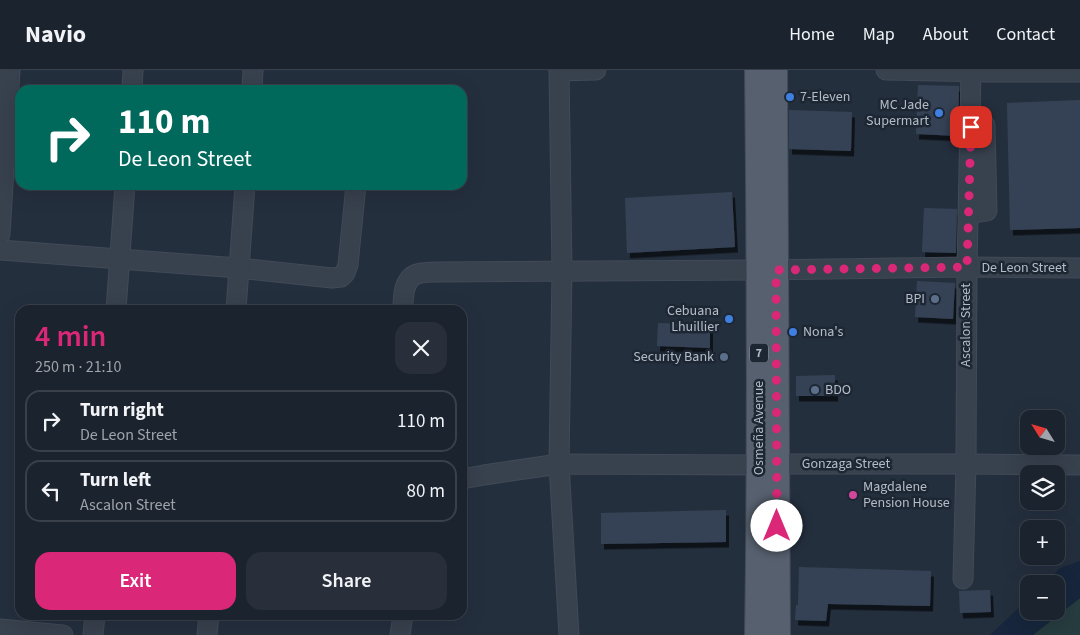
<!DOCTYPE html>
<meta charset="utf-8">
<style>
:root{--surface:#1b232e;--page:#282f3a;--text:#f1f3f6;--muted:#a0a4aa;--line:#39404a;--accent:#db2777}
body{margin:0;font-family:"Source Sans 3",sans-serif;background:var(--page);color:var(--text);height:100vh;display:flex;flex-direction:column;font-size:19px;white-space:nowrap}
*{box-sizing:border-box;margin:0}
p{font-size:16px;color:var(--muted)}
.icon{flex:none;width:28px;height:28px;fill:none;stroke:currentColor;stroke-width:2;stroke-linecap:round;stroke-linejoin:round}
.map{position:relative;flex:1;overflow:hidden}
.side{position:absolute;left:15px;top:235px;width:452px;height:315px;display:flex;flex-direction:column;background:var(--surface);border-radius:15px;box-shadow:0 5px 20px #0002,0 0 0 1px var(--line)}
.side>*{flex:none}
.top-card{position:absolute;left:15px;top:15px;width:452px;height:105px;border-radius:15px;box-shadow:0 5px 20px #0002,0 0 0 1px var(--line);background:#00695c;color:#fff;overflow:hidden}
.needle{width:32px;rotate:307deg}
.controls{position:absolute;left:1020px;top:340px;display:grid;gap:10px}
.controls a{display:grid;place-items:center;width:45px;height:45px;border-radius:10px;background:var(--surface);box-shadow:0 5px 20px #0002,0 0 0 1px var(--line);font-size:25px}
.pin{position:absolute;display:grid;place-items:center;width:42px;height:42px;color:#fff;margin:-21px;border-radius:10px;box-shadow:0 2px 8px #0006}
.me{position:absolute;width:55px;margin:-28px;rotate:0deg;stroke-linejoin:round;filter:drop-shadow(0 0 4px #0008)}
.turn{display:flex;align-items:center;gap:18px;height:105px;padding:0 20px;font-size:22px}
.turn .icon{width:65px;height:65px;stroke-width:2.5}
.turn b{display:block;font-size:35px;line-height:42px}
.round{display:grid;place-items:center;flex:none;width:52px;height:52px;border-radius:15px;background:var(--page)}
.head{display:flex;align-items:center;justify-content:space-between;height:85px;padding:0 20px}
h1{font-size:30px;font-weight:600;line-height:38px;color:var(--accent)}
.button{display:flex;gap:10px;margin-top:auto;padding:10px 20px}
.button a{flex:1;height:58px;border-radius:15px;background:var(--accent);color:#fff;font-size:20px;font-weight:600;line-height:58px;text-align:center}
.button a+a{background:var(--page);color:var(--text)}
ul{padding:0;list-style:none}
li{display:flex;align-items:center;gap:15px;height:62px;margin:0 10px 8px;padding:0 10px;border:2px solid var(--line);border-radius:15px}
li div{flex:1}
li b{display:block;font-size:19px}
li em{font-style:normal}
header{display:flex;align-items:center;gap:30px;box-sizing:border-box;height:70px;padding:0 25px;background:var(--surface);border-bottom:1px solid var(--line)}
header strong{font-size:24px}
nav{display:flex;gap:28px;margin-inline-start:auto;font-size:18px}
.map>svg:first-child{display:block}
.green{fill:#263c3f}
.water{fill:#17263c}
.building{fill:#364354;filter:url(#shadow)}
.lines{fill:none;stroke-linecap:round;stroke-linejoin:round}
.minor-casing{stroke:#414a57;stroke-width:21}
.major-casing{stroke:#414a57;stroke-width:26}
.minor{stroke:#38414e;stroke-width:19}
.major{stroke:#56606e;stroke-width:24}
.route{stroke:#db2777;stroke-width:9;stroke-dasharray:0 16.2}
.shop-dot{fill:#3f7fe0;stroke:#1d2633;stroke-width:2}
.service-dot{fill:#5c6f8a;stroke:#1d2633;stroke-width:2}
.hotel-dot{fill:#d1479c;stroke:#1d2633;stroke-width:2}
.labels{text-anchor:middle;dominant-baseline:central;stroke-width:5;stroke-linejoin:round;paint-order:stroke}
.shield{fill:#1d2633;stroke:#878f9c;stroke-width:1}
.shield-label{font-size:12px;font-weight:bold;fill:#b4bcc9}
.poi-label{font-size:14px;fill:#b4bcc9;stroke:#1d2633;text-anchor:start}
.street-label{font-size:14px;fill:#b4bcc9;stroke:#1d2633}
</style>
<header>
<strong>Navio</strong>
<nav><a>Home</a><a>Map</a><a>About</a><a>Contact</a></nav>
</header>
<div class="map">
<svg width="1080" height="565" viewBox="0 0 1080 565">
<defs>
<filter id="shadow"><feDropShadow dx="3" dy="5.5" stdDeviation="0" flood-color="#0009"/></filter>
</defs>
<rect width="100%" height="100%" fill="#242f3e"/>
<!-- green -->
<polygon class="green" points="1080,528 1080,565 1033,565"/>
<!-- water -->
<polygon class="water" points="1080,491 1080,528 1033,565 990,565 1029,528 1029,541 1056,541 1056,514 1044,514 1060,498"/>
<!-- building -->
<g class="building">
<polygon points="918,15 959,16 958,66 916,64"/>
<polygon points="1080,30 1080,158 1010,160 1007,33"/>
<polygon points="789,40 852,42 851,81 789,79"/>
<polygon points="732,122 735,177 627,183 625,128"/>
<polygon points="924,138 957,139 956,183 922,182"/>
<polygon points="917,211 955,213 953,249 915,247"/>
<polygon points="658,253 710,255 710,278 657,276"/>
<polygon points="835,305 835,326 796,326 796,306"/>
<polygon points="726,440 726,472 601,474 601,443"/>
<polygon points="799,497 931,501 930,536 828,534 826,551 795,550 796,535 798,535"/>
<polygon points="990,520 991,542 960,543 959,521"/>
</g>
<g class="lines">
<!-- minor casing -->
<g class="minor-casing">
<g id="minor">
<polyline points="559,0 562,201 559,394 569,565"/>
<polyline points="886,0 987,2 1080,2"/>
<polyline points="559,1 596,0"/>
<polyline points="132,20 133,0"/>
<polyline points="252,20 253,0"/>
<polyline points="968,144 987,141 985,55 971,57"/>
<polyline points="0,164 10,0"/>
<polyline points="0,180 239,198 332,208 341,207 345,203 348,195 356,115"/>
<polyline points="116,240 125,115"/>
<polyline points="236,240 245,115"/>
<path d="M403 240C403 228 403 209 417 204 423 202 431 202 438 202L759 200 967 197 1080 198"/>
<polyline points="462,409 484,405 559,394 759,395 777,394 966,394 1080,395"/>
<polyline points="963,509 966,394 967,197 971,0"/>
<polyline points="0,559 63,565"/>
<polyline points="93,565 95,545"/>
<polyline points="207,565 209,545"/>
<polyline points="400,565 403,545"/>
</g>
</g>
<!-- major casing -->
<g class="major-casing">
<g id="major">
<path d="M757 0C759 188 760 377 757 565"/>
<polyline points="775,0 778,565"/>
</g>
</g>
<!-- minor -->
<use href="#minor" class="minor"/>
<!-- major -->
<use href="#major" class="major"/>
</g>
<g class="lines">
<!-- route -->
<polyline class="route" points="777,456 776,200 967,197 971,57"/>
</g>
<!-- markers -->
<g class="shop-dot">
<circle cx="790" cy="27" r="5"/>
<circle cx="939" cy="43" r="5"/>
<circle cx="729" cy="249" r="5"/>
<circle cx="793" cy="262" r="5"/>
</g>
<g class="service-dot">
<circle cx="935" cy="229" r="5"/>
<circle cx="724" cy="287" r="5"/>
<circle cx="815" cy="320" r="5"/>
</g>
<circle class="hotel-dot" cx="853" cy="425" r="5"/>
<g class="labels">
<!-- shield labels -->
<rect class="shield" x="750" y="273.5" width="18" height="19" rx="4"/>
<g class="shield-label">
<text x="759" y="283">7</text>
</g>
<!-- poi labels -->
<g class="poi-label">
<text x="800" y="27">7-Eleven</text>
<text x="929" y="35" text-anchor="end">MC Jade<tspan x="929" dy="16">Supermart</tspan></text>
<text x="925" y="229" text-anchor="end">BPI</text>
<text x="719" y="241" text-anchor="end">Cebuana<tspan x="719" dy="16">Lhuillier</tspan></text>
<text x="803" y="262">Nona's</text>
<text x="714" y="287" text-anchor="end">Security Bank</text>
<text x="825" y="320">BDO</text>
<text x="863" y="417">Magdalene<tspan x="863" dy="16">Pension House</tspan></text>
</g>
<!-- street labels -->
<g class="street-label">
<text x="1024" y="198">De Leon Street</text>
<text transform="translate(966 255) rotate(-90)">Ascalon Street</text>
<text transform="translate(759 358) rotate(-90)">Osmeña Avenue</text>
<text x="846" y="394">Gonzaga Street</text>
</g>
</g>
</svg>
<div class="controls">
<a><svg class="needle" viewBox="-14 -14 28 28"><path d="M0-13l5 13h-10z" fill="#e53935"/><path d="M0 13l5-13h-10z" fill="#a0a4aa"/></svg></a>
<a><svg class="icon" aria-label="layers" viewBox="0 0 24 24"><path d="M12 4l9 5-9 5-9-5zM3 14l9 5 9-5"/></svg></a>
<a>+</a>
<a>−</a>
</div>
<div class="pin" style="left:971px;top:57px;background:#d93025"><svg class="icon" aria-label="arrive" viewBox="0 0 24 24"><path d="M6 21V4h12l-3 4 3 4H6"/></svg></div>
<svg class="me" style="left:777px;top:456px" viewBox="-20 -20 40 40"><circle r="19" fill="#fff"/><path d="M0-13L10 11 0 6-10 11z" fill="#db2777"/></svg>
<div class="top-card">
<div class="turn"><svg class="icon" aria-label="right" viewBox="0 0 24 24"><path d="M7 20v-9h11M14 6l5 5-5 5"/></svg><div><b>110 m</b>De Leon Street</div></div>
</div>
<section class="side">
<div class="head"><div><h1>4 min</h1><p>250 m · 21:10</p></div><a class="round"><svg class="icon" aria-label="close" viewBox="0 0 24 24"><path d="M6 6l12 12M18 6L6 18"/></svg></a></div>
<ul>
<li><svg class="icon" aria-label="right" viewBox="0 0 24 24"><path d="M7 20v-9h11M14 6l5 5-5 5"/></svg><div><b>Turn right</b><p>De Leon Street</p></div><em>110 m</em></li>
<li><svg class="icon" aria-label="left" viewBox="0 0 24 24"><path d="M17 20v-9H6M10 6l-5 5 5 5"/></svg><div><b>Turn left</b><p>Ascalon Street</p></div><em>80 m</em></li>
</ul>
<div class="button"><a>Exit</a><a>Share</a></div>
</section>
</div>
